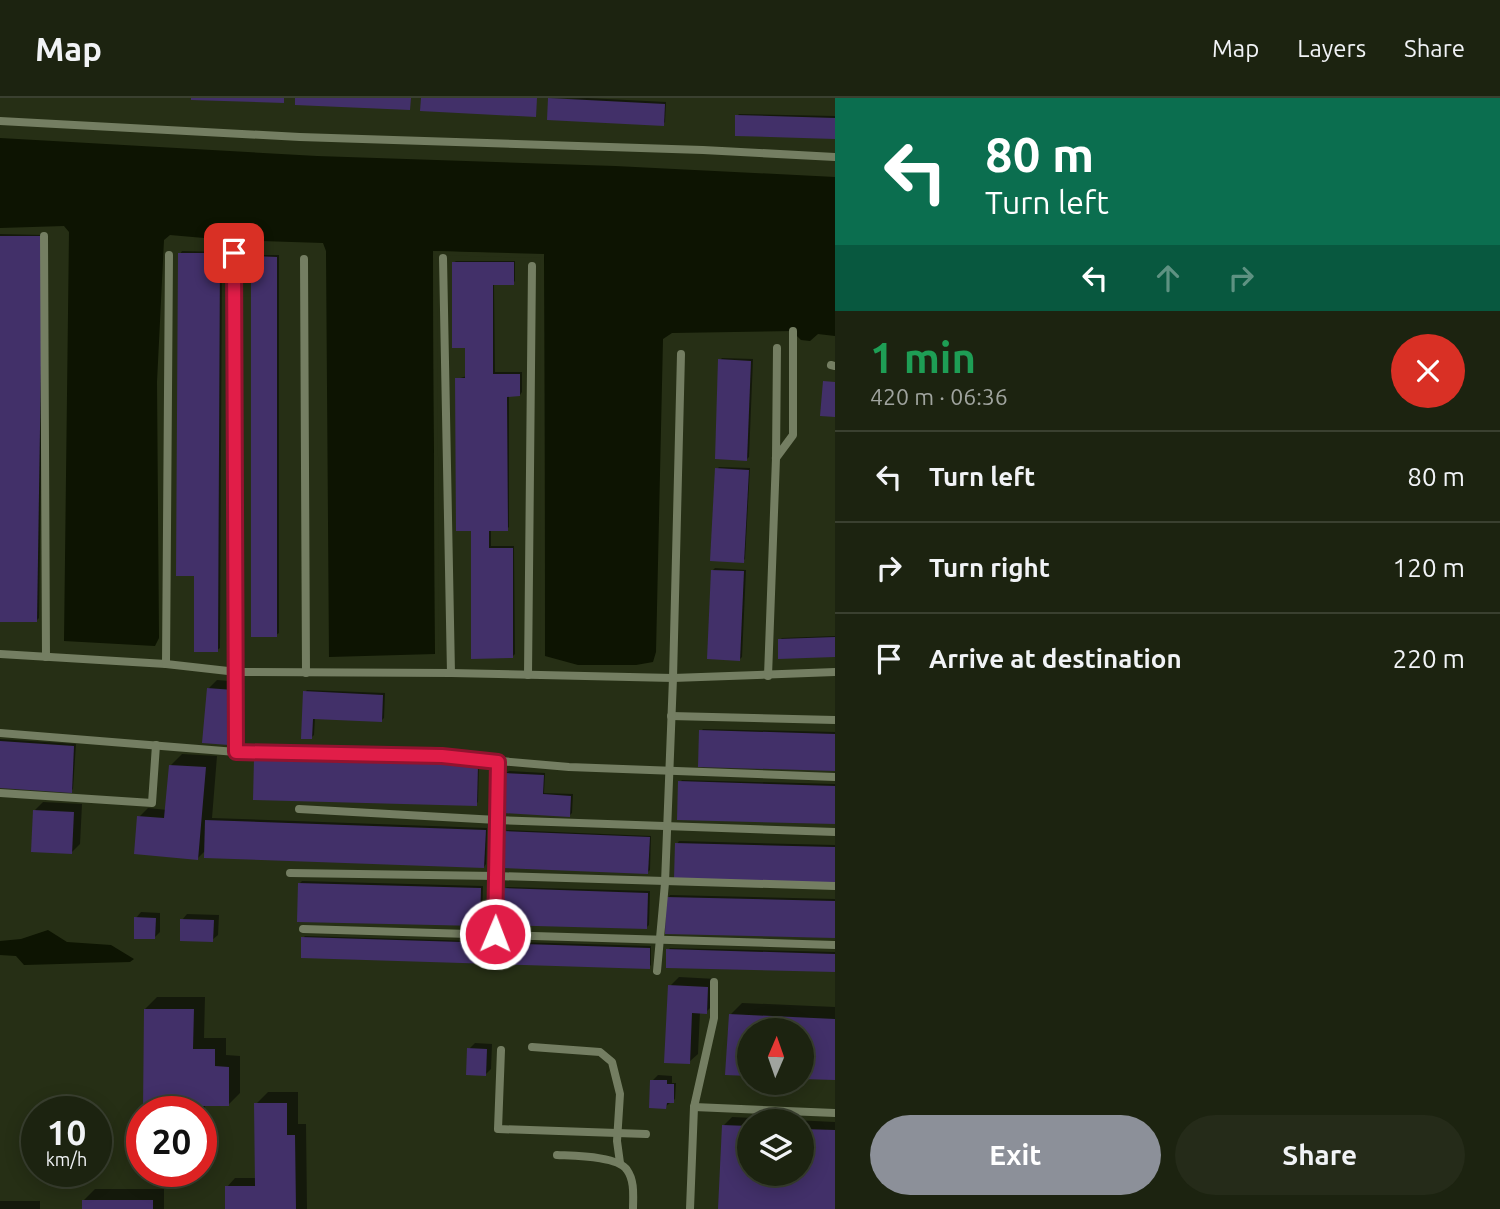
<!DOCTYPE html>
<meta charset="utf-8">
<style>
:root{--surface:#1c2310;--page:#252b19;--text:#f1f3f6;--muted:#a0a49f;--line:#3a4030;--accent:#8c9099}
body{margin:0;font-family:Ubuntu,sans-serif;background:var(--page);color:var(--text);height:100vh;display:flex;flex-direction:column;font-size:26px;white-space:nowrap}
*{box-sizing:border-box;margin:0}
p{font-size:23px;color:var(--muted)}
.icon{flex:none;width:38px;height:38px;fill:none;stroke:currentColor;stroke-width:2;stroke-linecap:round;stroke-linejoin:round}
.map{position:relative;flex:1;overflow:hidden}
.drawer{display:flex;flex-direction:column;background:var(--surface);width:665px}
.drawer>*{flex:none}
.hud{background:#0b6e4f;color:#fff;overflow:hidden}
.needle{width:46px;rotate:2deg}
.buttons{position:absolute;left:737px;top:920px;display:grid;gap:14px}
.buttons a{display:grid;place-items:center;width:77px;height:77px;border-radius:50%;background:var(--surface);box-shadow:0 4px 18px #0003,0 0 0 2px var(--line);font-size:35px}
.speed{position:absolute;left:21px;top:998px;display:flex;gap:14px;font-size:35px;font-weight:700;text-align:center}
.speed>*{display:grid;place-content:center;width:91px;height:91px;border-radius:50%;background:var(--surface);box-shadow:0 4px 18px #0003,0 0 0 2px var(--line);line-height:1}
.speed small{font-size:18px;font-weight:400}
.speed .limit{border:10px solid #d22;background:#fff;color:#111}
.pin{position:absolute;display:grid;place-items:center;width:60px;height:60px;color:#fff;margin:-30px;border-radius:14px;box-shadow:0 4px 10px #0006}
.me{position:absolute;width:77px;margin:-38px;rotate:1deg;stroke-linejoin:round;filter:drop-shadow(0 0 5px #0008)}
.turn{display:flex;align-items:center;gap:24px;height:147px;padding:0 35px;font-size:32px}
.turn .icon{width:91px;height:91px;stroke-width:2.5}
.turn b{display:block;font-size:49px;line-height:60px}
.lanes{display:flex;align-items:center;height:66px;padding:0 35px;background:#0003;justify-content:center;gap:35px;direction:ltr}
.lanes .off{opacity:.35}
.round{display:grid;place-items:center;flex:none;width:74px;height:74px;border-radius:37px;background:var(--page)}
.summary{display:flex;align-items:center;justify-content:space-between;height:119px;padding:0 35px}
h1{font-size:42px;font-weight:700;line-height:52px;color:#1e9e55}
.cta{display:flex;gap:14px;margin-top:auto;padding:14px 35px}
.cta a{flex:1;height:80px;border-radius:42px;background:var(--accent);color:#fff;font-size:28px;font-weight:700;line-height:80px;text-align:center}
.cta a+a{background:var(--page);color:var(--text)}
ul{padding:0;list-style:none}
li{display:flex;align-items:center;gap:21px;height:91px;padding:0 35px;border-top:2px solid var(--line)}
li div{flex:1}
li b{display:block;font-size:26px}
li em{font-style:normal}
header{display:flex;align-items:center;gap:42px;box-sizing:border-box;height:98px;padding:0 35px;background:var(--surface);border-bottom:2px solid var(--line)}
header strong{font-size:33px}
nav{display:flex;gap:38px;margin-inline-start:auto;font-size:24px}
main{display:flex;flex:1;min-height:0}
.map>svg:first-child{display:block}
.water{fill:#0d1402}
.pier{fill:#262f15}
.shadow{fill:#0007;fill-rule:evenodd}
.building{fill:#423069}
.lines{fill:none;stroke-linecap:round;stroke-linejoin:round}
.service{stroke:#747e62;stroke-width:8}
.route-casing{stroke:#92132f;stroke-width:18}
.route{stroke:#e11d48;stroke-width:12}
</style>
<header>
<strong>Map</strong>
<nav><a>Map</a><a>Layers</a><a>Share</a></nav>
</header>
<main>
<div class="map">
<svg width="835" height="1111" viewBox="0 0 835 1111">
<rect width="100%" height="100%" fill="#262f15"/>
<!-- water -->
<g class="water">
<polygon points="0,40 317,58 615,68 835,79 835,238 818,236 810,243 801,242 792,233 672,235 663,241 656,554 653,564 636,567 578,567 545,558 544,157 433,153 435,556 329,559 326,153 323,145 227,142 170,137 164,142 157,284 159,540 155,548 64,543 69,134 64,128 0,130"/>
<polygon points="48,832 67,844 111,847 134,861 130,864 24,867 16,858 0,857 0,843 21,841"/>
</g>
<!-- pier -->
<polygon class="pier" points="433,153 544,156 545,558 541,558 540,160 437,157 439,556 435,556"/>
<!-- shadow -->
<g class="shadow">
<polygon points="587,0 666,4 665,24 663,26 550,1"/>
<polygon points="739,16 835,18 835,40 737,18"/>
<polygon points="0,136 44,137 39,520 37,522 0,522"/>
<polygon points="182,153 222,154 220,550 217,552 196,476 180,156"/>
<polygon points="255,157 279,157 279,535 276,537 253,159"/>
<polygon points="456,163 515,163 515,183 513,185 494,185 495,274 522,274 522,294 520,297 509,297 509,429 507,431 491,431 491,448 514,448 515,556 513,558 472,431 457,281 467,278 467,249 453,165"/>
<polygon points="722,260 753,261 749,359 747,361 720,262"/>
<polygon points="719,369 750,370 745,461 743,463 717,371"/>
<polygon points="715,470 746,472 742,559 740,561 713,472"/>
<polygon points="835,538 835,557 779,542 782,540"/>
<polygon points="217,582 241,584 237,636 229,645 208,591"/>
<polygon points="307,592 385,595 384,620 381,623 315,620 314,637 312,639 305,594"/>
<polygon points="703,631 835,634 835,671 701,633"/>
<polygon points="0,641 76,646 73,691 71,693 0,688"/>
<polygon points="182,656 217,658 212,720 487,730 486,766 484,769 206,752 198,760 139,719 148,710 167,712 171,667"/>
<polygon points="258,660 479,665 478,704 476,706 256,662"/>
<polygon points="509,673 545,675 544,695 573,696 572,715 570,717 506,675"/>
<polygon points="682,682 835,686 835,725 680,684"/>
<polygon points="43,704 82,706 80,746 71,755 35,712"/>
<polygon points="507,732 651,738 650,772 648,774 505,734"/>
<polygon points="679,743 835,747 835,783 677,746"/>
<polygon points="302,783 483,788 482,824 479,827 299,786"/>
<polygon points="507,789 650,793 649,827 646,830 504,791"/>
<polygon points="670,797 835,801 835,838 668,800"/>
<polygon points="141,814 160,815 160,834 155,839 136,820"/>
<polygon points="187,816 219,817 218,837 212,842 182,822"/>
<polygon points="305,838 651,848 651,867 649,869 303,840"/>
<polygon points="670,850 835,854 835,872 668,852"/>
<polygon points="679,879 716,881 715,905 706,914 700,914 698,956 689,964 670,888"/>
<polygon points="157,899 205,899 204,940 226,940 226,957 240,958 240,995 228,1007 205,1007 204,1034 201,1037 201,1013 145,1013 145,911"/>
<polygon points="742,905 835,909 835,980 802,979 802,933 749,933 749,976 730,917"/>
<polygon points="475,945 492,946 491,971 485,977 469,951"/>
<polygon points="658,977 672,978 672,985 676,985 675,1001 665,1009 652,983"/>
<polygon points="268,994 298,994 298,1026 306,1026 307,1111 227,1111 227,1089 235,1080 256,1080 256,1006"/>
<path d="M732 1019 835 1024V1111H720L723 1028ZM749 1024H802V1076H749Z"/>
<polygon points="95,1091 164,1091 164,1111 84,1111 84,1102"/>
<rect x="0" y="1103" width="40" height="8"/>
</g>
<!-- building -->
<g class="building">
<polygon points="191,0 284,0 284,5 191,2"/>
<polygon points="295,0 411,0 410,12 295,7"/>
<polygon points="421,0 537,0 536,19 420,13"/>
<polygon points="548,0 665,6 664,28 547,22"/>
<polygon points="735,17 835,20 835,41 735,38"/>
<polygon points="0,138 43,138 37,524 0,524"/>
<polygon points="178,155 220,155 218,554 194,554 194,478 176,478"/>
<polygon points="251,158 277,159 277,539 251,539"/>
<polygon points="452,164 514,164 514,187 493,187 493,276 520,276 520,298 507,299 508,433 489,433 489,450 513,450 513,560 471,561 471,433 456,433 455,280 465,280 465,250 452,250"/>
<polygon points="718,261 751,263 747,363 715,361"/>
<polygon points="823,283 835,284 835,319 820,318"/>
<polygon points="715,370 749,372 744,465 710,463"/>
<polygon points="711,472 744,473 740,563 707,561"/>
<polygon points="835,539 835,559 778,561 778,541"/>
<polygon points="207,590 234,592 229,647 202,645"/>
<polygon points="303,593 383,597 382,624 313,621 312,641 301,641"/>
<polygon points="699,632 835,636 835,673 698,669"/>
<polygon points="0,643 74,648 72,695 0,690"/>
<polygon points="254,661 478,667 477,708 253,702"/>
<polygon points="169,667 206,669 198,762 134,756 137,718 164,720"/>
<polygon points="505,675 544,677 543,696 571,698 570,719 503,715"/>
<polygon points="678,683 835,688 835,726 677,722"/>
<polygon points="33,712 74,714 72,756 31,754"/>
<polygon points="205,722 486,732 484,770 204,760"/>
<polygon points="503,733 650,739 648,776 502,770"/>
<polygon points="675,745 835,749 835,785 674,781"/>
<polygon points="298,785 481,790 480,828 297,824"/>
<polygon points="503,790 648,795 647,831 502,827"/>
<polygon points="666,799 835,803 835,840 665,836"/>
<polygon points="134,819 156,820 155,841 134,841"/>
<polygon points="180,821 214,822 213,844 180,843"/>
<polygon points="301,839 650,850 650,871 301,860"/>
<polygon points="666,851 835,856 835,874 666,870"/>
<polygon points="668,887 708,889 707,916 692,915 690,966 664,965"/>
<polygon points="144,911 194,911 193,951 215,951 215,968 229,969 229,1008 194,1008 194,1013 143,1013"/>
<polygon points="729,916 835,921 835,982 802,981 802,933 749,933 749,978 725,977"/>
<polygon points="467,950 487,951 486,978 466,977"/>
<polygon points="650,982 667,982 667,986 674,986 674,1005 667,1005 666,1011 649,1010"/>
<polygon points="254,1005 287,1005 287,1037 295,1037 296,1111 225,1111 225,1088 255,1088"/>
<polygon points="37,1026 37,1045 33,1038"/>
<polygon points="722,1027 749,1028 749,1076 802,1076 802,1031 835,1032 835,1111 718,1111"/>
<rect x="82" y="1102" width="71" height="9"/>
</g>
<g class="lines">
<!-- service -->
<g class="service">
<polyline points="0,23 300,39 703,52 835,59"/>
<polyline points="44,138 46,559"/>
<polyline points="234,155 236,654"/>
<polyline points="443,160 451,575"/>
<polyline points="304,161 306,575"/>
<polyline points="831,267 835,268"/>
<polyline points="776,360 793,337 793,233"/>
<polyline points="0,556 166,566 237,574 451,575 673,580 835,574"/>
<polyline points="166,566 169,157"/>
<polyline points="528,577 532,168"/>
<polyline points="768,578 776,360 777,250"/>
<polyline points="671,618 835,622"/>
<polyline points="0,635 236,654 442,658 569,669 835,679"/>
<polyline points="0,695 152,705 156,647"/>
<polyline points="299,711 497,722 835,734"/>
<polyline points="290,775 496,778 835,788"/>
<polyline points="303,831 835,847"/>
<polyline points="495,836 498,664"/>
<polyline points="657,873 665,785 673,580 681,256"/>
<polyline points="532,949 600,954 612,964 620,996 617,1043 620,1065"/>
<polyline points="501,952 498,1031 646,1036"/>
<polyline points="694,1009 835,1015"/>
<path d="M557 1057C574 1058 618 1058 627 1072 635 1083 633 1099 633 1111"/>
<polyline points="690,1111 694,1009 714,920 714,884"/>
</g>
</g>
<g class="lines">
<!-- route casing -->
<g class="route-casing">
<polyline id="route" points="234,155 236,654 442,658 498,664 495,836"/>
</g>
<!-- route -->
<use href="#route" class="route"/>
</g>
</svg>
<div class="buttons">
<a><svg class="needle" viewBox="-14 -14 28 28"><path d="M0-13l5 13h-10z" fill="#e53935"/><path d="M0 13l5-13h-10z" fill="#a0a49f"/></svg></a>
<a><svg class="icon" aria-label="layers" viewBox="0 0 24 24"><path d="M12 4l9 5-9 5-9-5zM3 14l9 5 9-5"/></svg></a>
</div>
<div class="speed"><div>10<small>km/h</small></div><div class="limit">20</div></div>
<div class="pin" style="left:234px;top:155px;background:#d93025"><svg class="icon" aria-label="arrive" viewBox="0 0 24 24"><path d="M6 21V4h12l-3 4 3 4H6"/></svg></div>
<svg class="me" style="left:495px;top:836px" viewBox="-20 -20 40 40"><circle r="17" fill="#e11d48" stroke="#fff" stroke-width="3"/><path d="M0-11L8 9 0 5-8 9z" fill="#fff"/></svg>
</div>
<section class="drawer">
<div class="hud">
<div class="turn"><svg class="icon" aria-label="left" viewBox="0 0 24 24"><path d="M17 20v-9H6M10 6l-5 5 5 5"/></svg><div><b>80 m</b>Turn left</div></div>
<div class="lanes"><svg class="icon" aria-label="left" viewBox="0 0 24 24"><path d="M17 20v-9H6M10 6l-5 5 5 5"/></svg><svg class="icon off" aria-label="ahead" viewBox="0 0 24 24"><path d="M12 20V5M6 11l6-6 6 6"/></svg><svg class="icon off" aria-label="right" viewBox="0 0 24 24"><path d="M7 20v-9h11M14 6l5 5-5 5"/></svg></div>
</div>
<div class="summary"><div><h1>1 min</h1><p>420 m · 06:36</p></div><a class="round" style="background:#d93025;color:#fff"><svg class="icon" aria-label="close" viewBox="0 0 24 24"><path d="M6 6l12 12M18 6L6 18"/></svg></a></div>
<ul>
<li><svg class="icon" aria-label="left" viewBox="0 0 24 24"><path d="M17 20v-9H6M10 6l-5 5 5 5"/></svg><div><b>Turn left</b></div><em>80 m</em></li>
<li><svg class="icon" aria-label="right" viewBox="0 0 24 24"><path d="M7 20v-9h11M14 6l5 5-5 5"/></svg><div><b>Turn right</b></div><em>120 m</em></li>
<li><svg class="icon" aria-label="arrive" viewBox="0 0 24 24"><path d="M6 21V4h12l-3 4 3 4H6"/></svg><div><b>Arrive at destination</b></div><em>220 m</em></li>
</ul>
<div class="cta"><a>Exit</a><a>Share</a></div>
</section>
</main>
